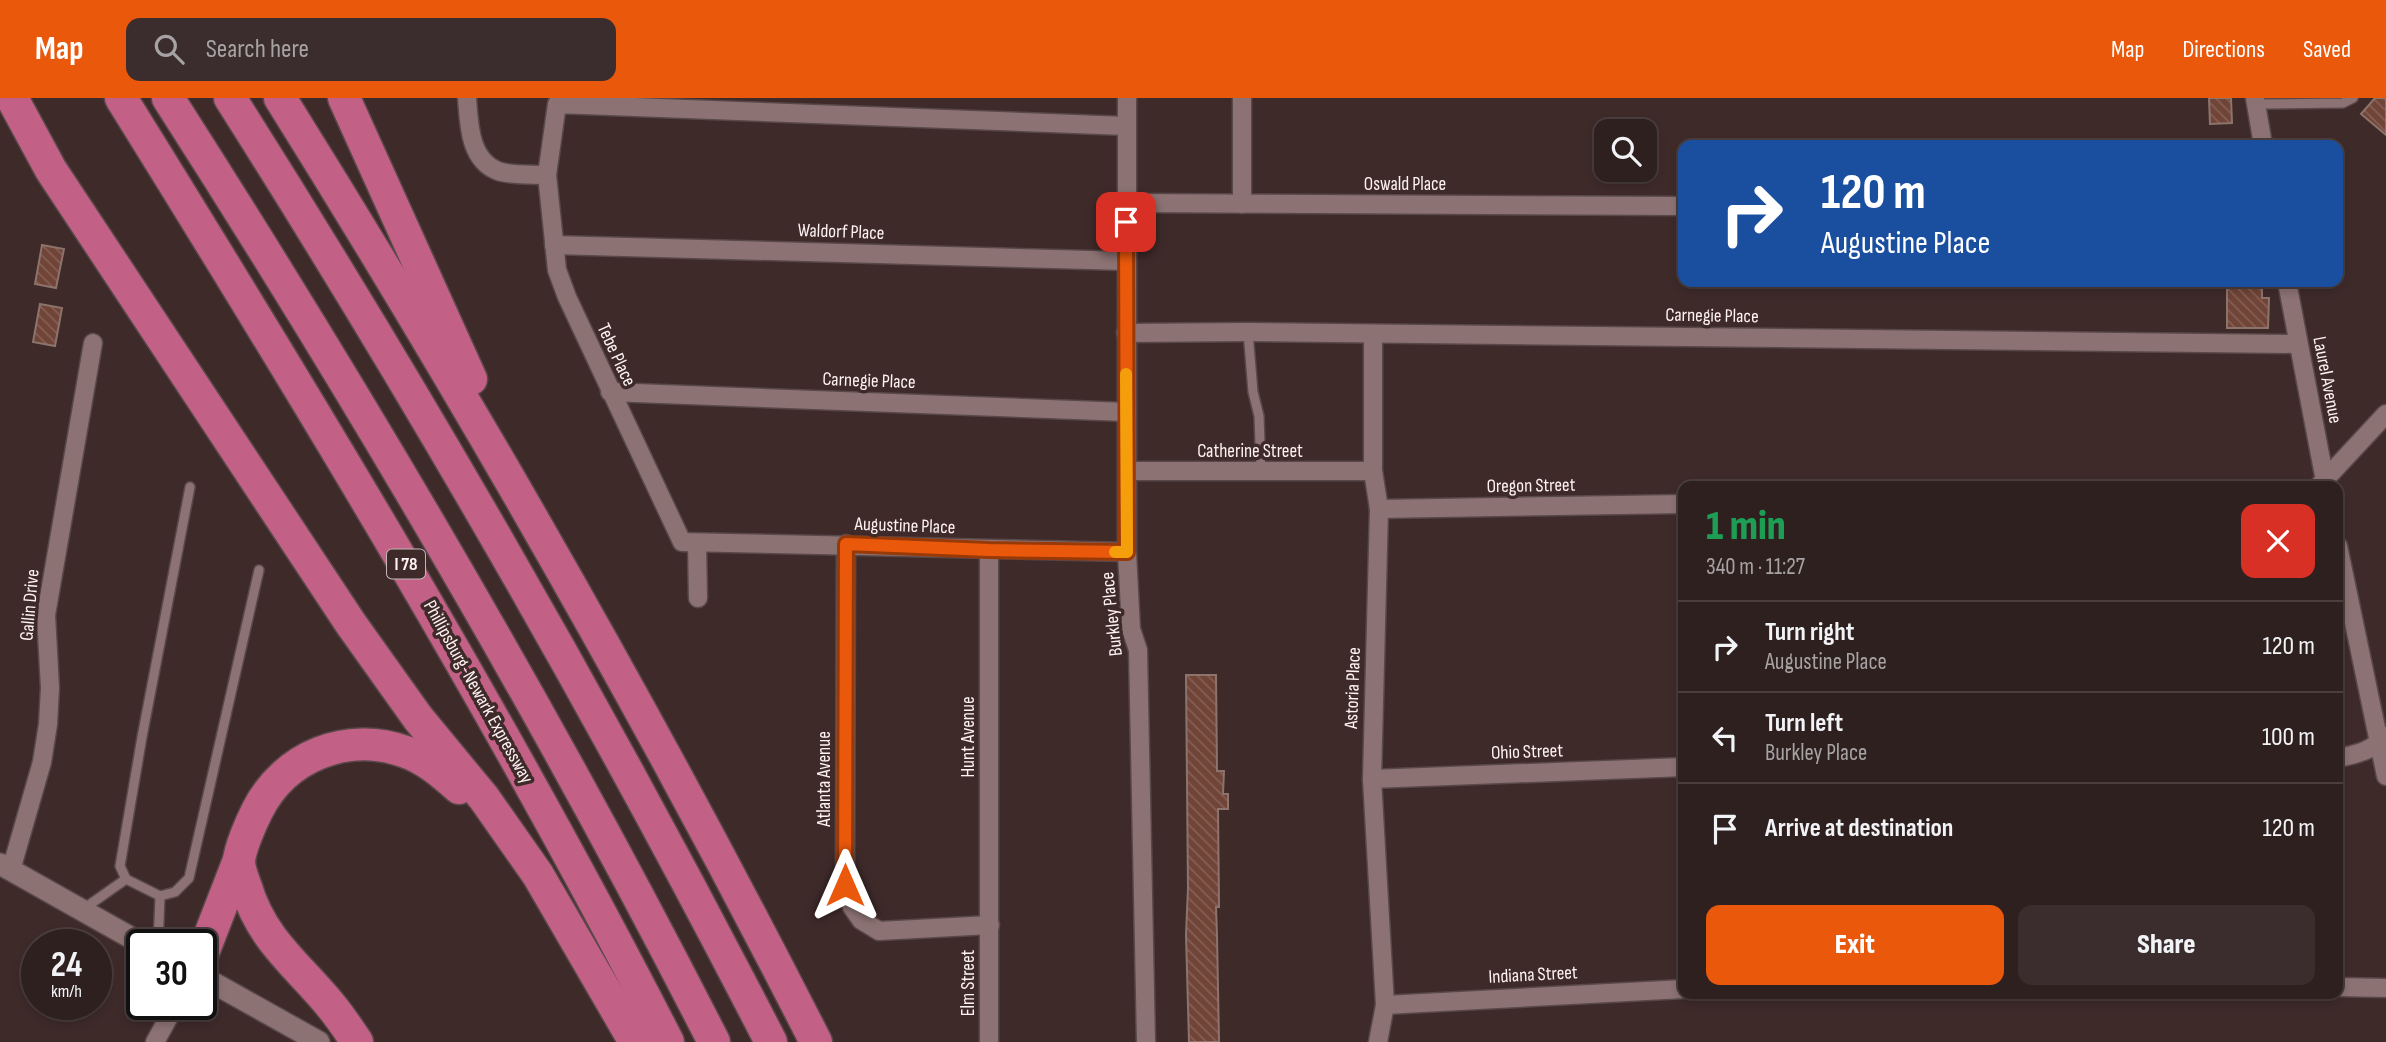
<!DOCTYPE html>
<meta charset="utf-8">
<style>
:root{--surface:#2f2020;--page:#3b2d2d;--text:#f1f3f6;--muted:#a7a3a5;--line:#4a3e3e;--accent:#ea580c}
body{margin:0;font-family:"Sofia Sans Condensed",sans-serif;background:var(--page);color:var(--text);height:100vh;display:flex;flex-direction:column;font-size:26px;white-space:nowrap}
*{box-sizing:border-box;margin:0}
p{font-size:23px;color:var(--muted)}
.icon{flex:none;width:38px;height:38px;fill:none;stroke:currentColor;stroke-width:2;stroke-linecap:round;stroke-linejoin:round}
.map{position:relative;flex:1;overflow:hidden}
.side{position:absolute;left:1678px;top:383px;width:665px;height:518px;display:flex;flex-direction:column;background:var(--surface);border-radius:14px;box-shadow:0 4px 10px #0003,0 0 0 2px var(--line)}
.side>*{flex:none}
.banner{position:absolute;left:1678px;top:42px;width:665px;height:147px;border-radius:14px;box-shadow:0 4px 10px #0003,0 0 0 2px var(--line);background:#1a4fa0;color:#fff;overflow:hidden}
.buttons{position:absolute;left:1594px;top:21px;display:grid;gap:14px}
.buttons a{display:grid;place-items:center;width:63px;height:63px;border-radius:14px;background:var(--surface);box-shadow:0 4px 10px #0003,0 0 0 2px var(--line);font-size:35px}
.speed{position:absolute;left:21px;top:831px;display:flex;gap:14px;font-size:35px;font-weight:700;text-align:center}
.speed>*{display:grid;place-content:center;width:91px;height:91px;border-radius:50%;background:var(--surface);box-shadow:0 4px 10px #0003,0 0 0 2px var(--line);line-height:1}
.speed small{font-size:18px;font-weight:400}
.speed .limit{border:4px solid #111;border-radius:10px;background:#fff;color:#111}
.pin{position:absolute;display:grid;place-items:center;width:60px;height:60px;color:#fff;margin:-30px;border-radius:14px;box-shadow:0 4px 10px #0006}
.me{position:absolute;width:77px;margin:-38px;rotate:0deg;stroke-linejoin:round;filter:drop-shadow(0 0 5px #0008)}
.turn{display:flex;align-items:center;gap:24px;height:147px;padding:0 28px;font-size:32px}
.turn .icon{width:91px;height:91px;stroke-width:2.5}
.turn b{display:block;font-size:49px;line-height:60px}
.round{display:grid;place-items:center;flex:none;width:74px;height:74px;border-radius:14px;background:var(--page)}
.head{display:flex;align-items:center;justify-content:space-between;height:119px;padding:0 28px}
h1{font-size:42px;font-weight:800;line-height:52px;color:#1e9e55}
.button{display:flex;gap:14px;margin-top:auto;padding:14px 28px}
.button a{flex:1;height:80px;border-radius:14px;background:var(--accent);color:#fff;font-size:28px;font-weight:800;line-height:80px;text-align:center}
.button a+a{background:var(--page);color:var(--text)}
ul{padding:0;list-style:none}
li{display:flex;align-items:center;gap:21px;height:91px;padding:0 28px;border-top:2px solid var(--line)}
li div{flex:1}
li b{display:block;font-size:26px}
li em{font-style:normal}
header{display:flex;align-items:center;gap:42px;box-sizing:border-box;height:98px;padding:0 35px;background:var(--accent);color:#fff}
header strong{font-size:33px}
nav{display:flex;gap:38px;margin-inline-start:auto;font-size:24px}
.search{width:490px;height:63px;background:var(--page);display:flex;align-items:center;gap:18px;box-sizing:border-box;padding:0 24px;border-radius:14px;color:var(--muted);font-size:26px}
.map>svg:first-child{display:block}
.building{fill:url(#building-back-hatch);stroke:#8c746d;stroke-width:2}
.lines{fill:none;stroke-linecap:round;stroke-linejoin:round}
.service-casing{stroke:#594849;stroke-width:12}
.minor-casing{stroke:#594849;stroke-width:21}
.tertiary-casing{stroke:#594849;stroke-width:24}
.motorway-casing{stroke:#594849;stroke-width:35}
.service{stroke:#8c7273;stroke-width:9}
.minor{stroke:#8c7273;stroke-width:18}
.tertiary{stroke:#8c7273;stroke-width:21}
.motorway{stroke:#c36086;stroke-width:32}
.route-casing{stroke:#983908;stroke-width:18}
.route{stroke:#ea580c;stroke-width:12}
.slow{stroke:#f59e0b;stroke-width:12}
.labels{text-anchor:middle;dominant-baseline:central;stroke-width:7;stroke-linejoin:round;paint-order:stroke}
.shield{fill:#3f2a2a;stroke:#c5b6b6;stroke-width:2}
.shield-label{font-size:18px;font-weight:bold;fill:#fef2f2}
.street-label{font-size:19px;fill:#fef2f2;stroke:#3f2a2a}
</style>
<header>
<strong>Map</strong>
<div class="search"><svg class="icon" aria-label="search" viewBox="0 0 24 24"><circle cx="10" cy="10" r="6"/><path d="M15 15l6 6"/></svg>Search here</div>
<nav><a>Map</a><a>Directions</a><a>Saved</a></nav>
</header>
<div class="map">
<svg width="2386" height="944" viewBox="0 0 2386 944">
<defs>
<pattern id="building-back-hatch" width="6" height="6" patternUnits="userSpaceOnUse" patternTransform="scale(1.75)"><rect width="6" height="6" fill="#704437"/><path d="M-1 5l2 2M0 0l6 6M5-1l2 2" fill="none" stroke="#855f54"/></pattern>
</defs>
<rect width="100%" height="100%" fill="#3f2a2a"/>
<!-- building -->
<g class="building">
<polygon points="2209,0 2231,0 2232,25 2210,26"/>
<polygon points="2375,0 2386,0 2386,37 2361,16"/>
<polygon points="42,147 64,151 56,190 35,186"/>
<polygon points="2227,184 2262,184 2262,200 2269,200 2268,230 2227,230"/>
<polygon points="40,206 62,210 55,248 33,244"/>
<polygon points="1186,577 1216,577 1217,673 1224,673 1223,696 1228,696 1228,711 1218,711 1219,809 1216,809 1217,837 1219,944 1189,944 1186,837 1188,790"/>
</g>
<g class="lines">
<!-- service casing -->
<g class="service-casing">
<g id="service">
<polyline points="2256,6 2343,5 2353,0"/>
<polyline points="1248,234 1253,294 1259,318 1261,375"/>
<polyline points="190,389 142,639 120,768 126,781 160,798 175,794 189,780 259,472"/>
<polyline points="82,812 126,781"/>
<polyline points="158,847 160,798"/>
</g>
</g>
<!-- minor casing -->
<g class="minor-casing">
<g id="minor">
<path d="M467 0C469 25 469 62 498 73 512 78 532 76 547 77"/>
<polyline points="1127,0 1127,454 1131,531 1138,552 1146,944"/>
<polyline points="1242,0 1242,106"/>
<polyline points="2255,0 2263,47"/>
<polyline points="1126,28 557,6 547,77 557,172 567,199 682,444 1127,454"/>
<polyline points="1126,105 1684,108"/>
<polyline points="554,147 1126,163"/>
<polyline points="2287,184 2326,388"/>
<polyline points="1126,235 1248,234 2298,246"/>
<polyline points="1373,236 1373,373 1379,411 1372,681 1385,907 1378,944"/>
<polyline points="610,294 1126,314"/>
<polyline points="1127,373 1373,373"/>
<polyline points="2319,388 2386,316"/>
<polyline points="1379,411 1684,406"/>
<polyline points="697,445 698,500"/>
<polyline points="846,446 845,787 852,809 861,822 879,833 990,827"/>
<polyline points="2338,448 2386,678"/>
<polyline points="989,452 989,944"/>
<path d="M2338 660C2357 656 2372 653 2386 638"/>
<polyline points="1372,681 1684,669"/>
<polyline points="11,772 42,664 48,626 50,590 46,517 93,245"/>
<polyline points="2338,889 2386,890"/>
<polyline points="1385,907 1684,891"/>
<polyline points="155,944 176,906"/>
</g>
</g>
<!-- tertiary casing -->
<g class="tertiary-casing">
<g id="tertiary">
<polyline points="0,766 144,847"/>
<polyline points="201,878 319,944"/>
</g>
</g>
<!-- motorway casing -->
<g class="motorway-casing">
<g id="motorway">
<polyline points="12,0 51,72 351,526 418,620 484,700 538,777 635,944"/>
<path d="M121 0C313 309 502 620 668 944"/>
<path d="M168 0C364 306 549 620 714 944"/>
<path d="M230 0C424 306 605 621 771 944"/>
<path d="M280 0C472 307 652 622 816 944"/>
<polyline points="344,0 471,281"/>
<polyline points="201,860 239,762"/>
<path d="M357 944C349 932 341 920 332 909 299 868 262 843 246 789 243 781 239 771 239 763 240 750 251 725 257 713 285 657 348 633 406 654 426 661 443 676 459 690"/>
</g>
</g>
<!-- service -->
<use href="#service" class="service"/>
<!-- minor -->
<use href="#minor" class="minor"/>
<!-- tertiary -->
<use href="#tertiary" class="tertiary"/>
<!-- motorway -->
<use href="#motorway" class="motorway"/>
</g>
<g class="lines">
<!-- route casing -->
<g class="route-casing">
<polyline id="route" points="845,787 846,446 989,452 1127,454 1126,124"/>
</g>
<!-- route -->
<use href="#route" class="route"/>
<!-- slow -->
<polyline class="slow" points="1115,454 1127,454 1126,276"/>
</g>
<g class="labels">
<!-- shield labels -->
<rect class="shield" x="387" y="451.5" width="38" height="29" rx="5"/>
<g class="shield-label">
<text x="406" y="466">I 78</text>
</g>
<!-- street labels -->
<g class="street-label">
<text x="1405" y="86">Oswald Place</text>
<text transform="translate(841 134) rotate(2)">Waldorf Place</text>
<text transform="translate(1712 218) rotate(1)">Carnegie Place</text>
<text transform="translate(616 257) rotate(65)">Tebe Place</text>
<text transform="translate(2327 282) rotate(79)">Laurel Avenue</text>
<text transform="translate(869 283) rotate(2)">Carnegie Place</text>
<text x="1250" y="353">Catherine Street</text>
<text transform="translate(1531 388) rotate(-1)">Oregon Street</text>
<text transform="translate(905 428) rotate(2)">Augustine Place</text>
<text transform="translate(30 507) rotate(-85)">Gallin Drive</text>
<text transform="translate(1112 516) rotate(-96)">Burkley Place</text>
<text transform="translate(1353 590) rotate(-88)">Astoria Place</text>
<text transform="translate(478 594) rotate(61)">Phillipsburg-Newark Expressway</text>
<text transform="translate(968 639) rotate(-90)">Hunt Avenue</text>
<text transform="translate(1527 654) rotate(-2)">Ohio Street</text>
<text transform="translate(824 681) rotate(-90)">Atlanta Avenue</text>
<text transform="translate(1533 877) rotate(-3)">Indiana Street</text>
<text transform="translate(968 885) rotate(-90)">Elm Street</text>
</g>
</g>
</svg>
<div class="buttons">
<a><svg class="icon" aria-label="search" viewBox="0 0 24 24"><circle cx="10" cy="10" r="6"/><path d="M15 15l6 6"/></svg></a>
</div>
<div class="speed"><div>24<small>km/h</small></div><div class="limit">30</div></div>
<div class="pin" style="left:1126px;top:124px;background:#d93025"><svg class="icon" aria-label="arrive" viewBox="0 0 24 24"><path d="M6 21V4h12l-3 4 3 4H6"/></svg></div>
<svg class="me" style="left:845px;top:787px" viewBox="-20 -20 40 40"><path d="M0-17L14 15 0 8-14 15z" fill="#ea580c" stroke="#fff" stroke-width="4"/></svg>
<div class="banner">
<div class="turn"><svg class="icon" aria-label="right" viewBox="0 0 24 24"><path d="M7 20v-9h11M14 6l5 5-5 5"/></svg><div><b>120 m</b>Augustine Place</div></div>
</div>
<section class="side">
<div class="head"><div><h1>1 min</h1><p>340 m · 11:27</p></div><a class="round" style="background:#d93025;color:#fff"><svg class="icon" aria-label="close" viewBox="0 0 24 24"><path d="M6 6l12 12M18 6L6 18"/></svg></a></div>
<ul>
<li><svg class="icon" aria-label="right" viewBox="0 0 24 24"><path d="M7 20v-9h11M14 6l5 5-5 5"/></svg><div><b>Turn right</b><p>Augustine Place</p></div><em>120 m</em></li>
<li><svg class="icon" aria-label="left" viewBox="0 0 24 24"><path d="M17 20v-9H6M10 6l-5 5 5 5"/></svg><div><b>Turn left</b><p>Burkley Place</p></div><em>100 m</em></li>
<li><svg class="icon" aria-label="arrive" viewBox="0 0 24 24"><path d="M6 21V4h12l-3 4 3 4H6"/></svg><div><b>Arrive at destination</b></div><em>120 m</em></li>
</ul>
<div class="button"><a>Exit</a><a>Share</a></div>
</section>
</div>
